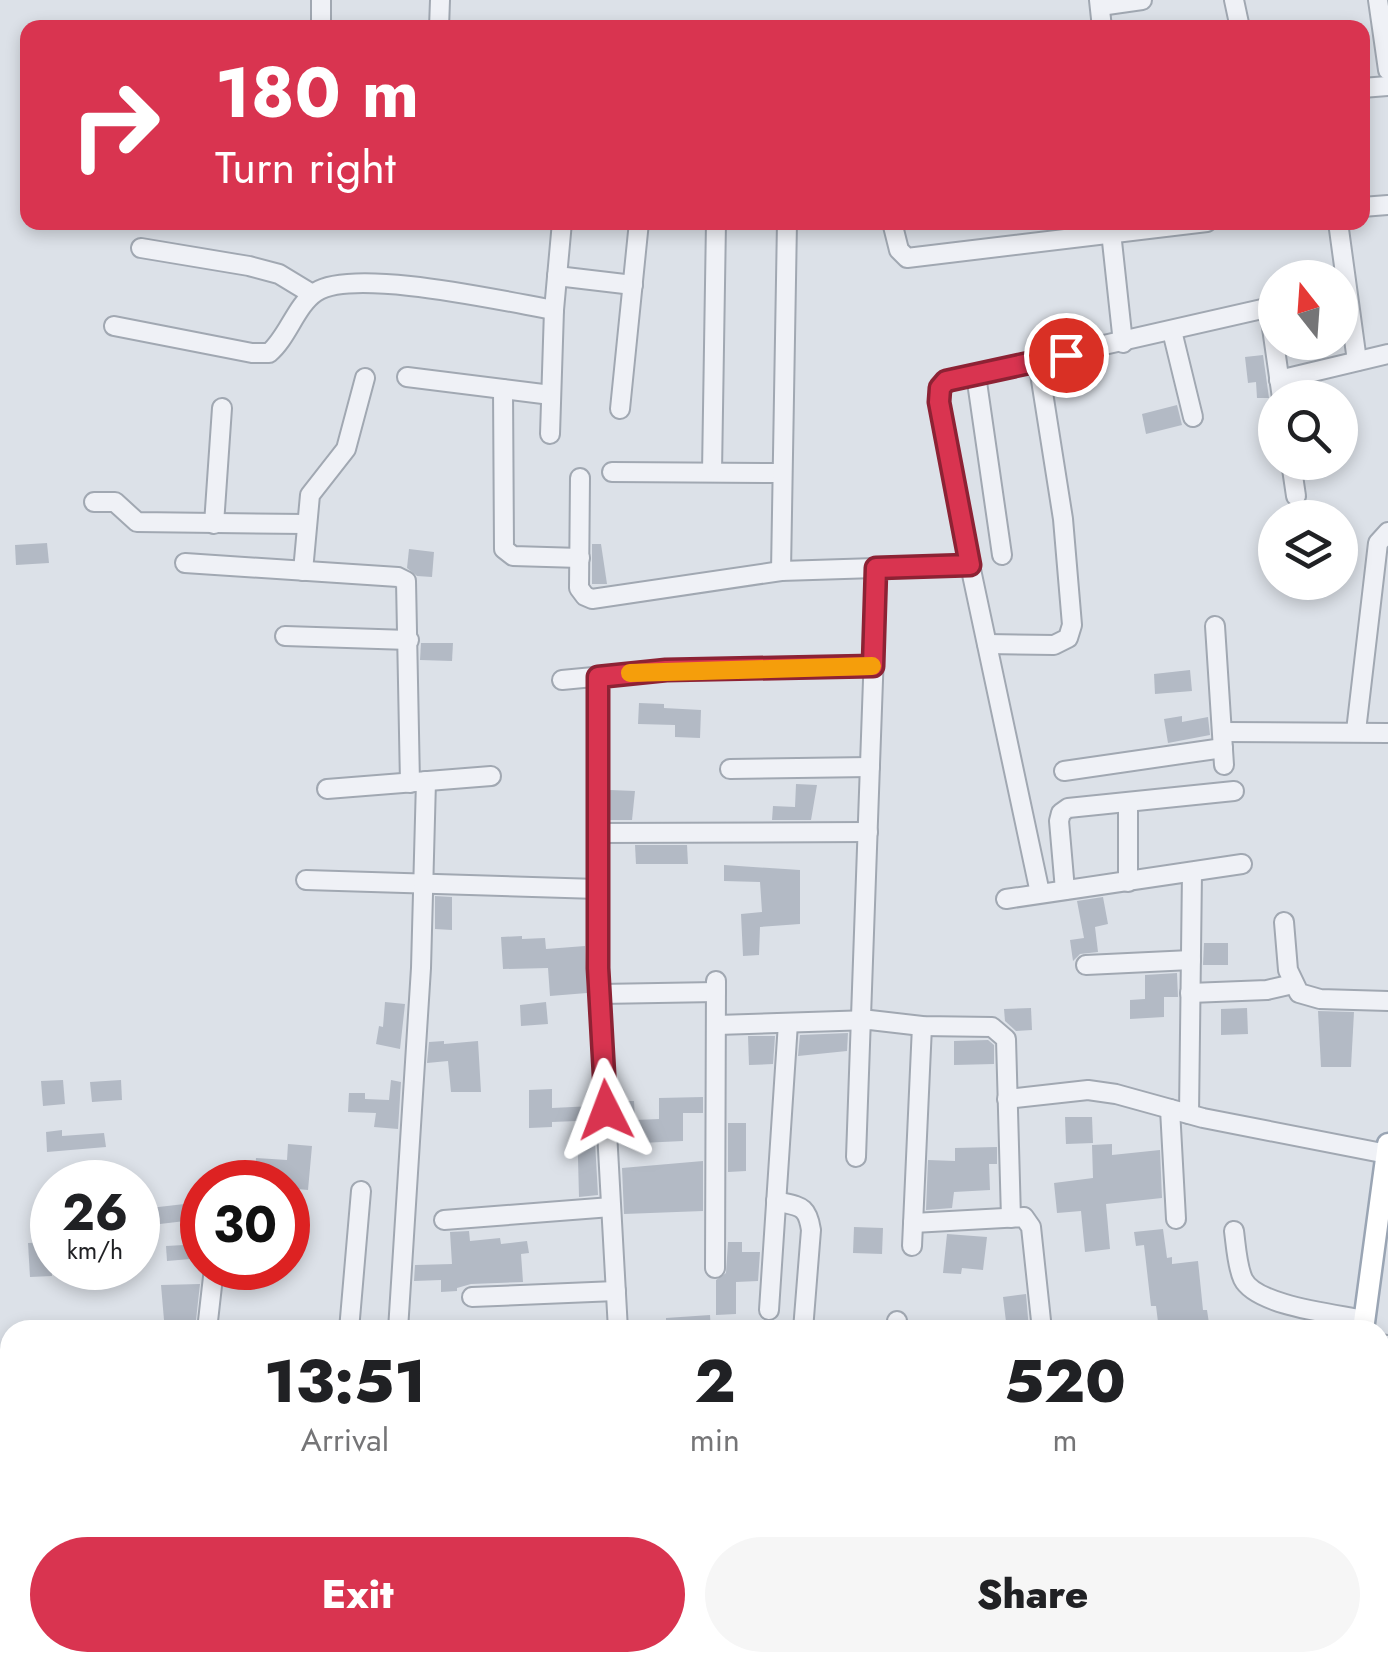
<!DOCTYPE html>
<style>
:root{--surface:#fff;--page:#f6f6f6;--text:#202124;--muted:#757577;--accent:#d93450}
body{margin:0;font-family:Jost,sans-serif;background:var(--page);color:var(--text);height:100vh;display:flex;flex-direction:column;font-size:38px;white-space:nowrap}
*{box-sizing:border-box;margin:0}
p{font-size:32px;color:var(--muted)}
.icon{flex:none;width:55px;height:55px;fill:none;stroke:currentColor;stroke-width:2;stroke-linecap:round;stroke-linejoin:round}
.map{position:relative;flex:1;overflow:hidden}
.sheet{position:absolute;left:0px;top:1320px;width:1390px;height:352px;display:flex;flex-direction:column;background:var(--surface);border-radius:30px 30px 0 0;box-shadow:0 5px 15px #0003}
.sheet>*{flex:none}
.hud{position:absolute;left:20px;top:20px;width:1350px;height:210px;border-radius:20px;box-shadow:0 5px 15px #0003;background:#d93450;color:#fff;overflow:hidden}
.needle{width:65px;rotate:343deg}
.buttons{position:absolute;left:1258px;top:260px;display:grid;gap:20px}
.buttons a{display:grid;place-items:center;width:100px;height:100px;border-radius:50%;background:var(--surface);box-shadow:0 5px 15px #0003;font-size:50px}
.speed{position:absolute;left:30px;top:1160px;display:flex;gap:20px;font-size:50px;font-weight:700;text-align:center}
.speed>*{display:grid;place-content:center;width:130px;height:130px;border-radius:50%;background:var(--surface);box-shadow:0 5px 15px #0003;line-height:1}
.speed small{font-size:25px;font-weight:400}
.speed .limit{border:15px solid #d22;background:#fff;color:#111}
.pin{position:absolute;display:grid;place-items:center;width:85px;height:85px;color:#fff;margin:-42px;border:5px solid #fff;border-radius:50%;box-shadow:0 2px 10px #0007}
.me{position:absolute;width:110px;margin:-55px;rotate:357deg;stroke-linejoin:round;filter:drop-shadow(0 0 8px #0008)}
.turn{display:flex;align-items:center;gap:35px;height:210px;padding:0 30px;font-size:45px}
.turn .icon{width:130px;height:130px;stroke-width:2.5}
.turn b{display:block;font-size:70px;line-height:85px}
.eta{display:flex;justify-content:space-evenly;align-items:center;height:170px;text-align:center}
.eta b{font-size:60px;font-weight:800;line-height:70px}
.action{display:flex;gap:20px;margin-top:auto;padding:20px 30px}
.action a{flex:1;height:115px;border-radius:60px;background:var(--accent);color:#fff;font-size:40px;font-weight:800;line-height:115px;text-align:center}
.action a+a{background:var(--page);color:var(--text)}
.map>svg:first-child{display:block}
.built{fill:#cad0da}
.building{fill:#b3bac5}
.lines{fill:none;stroke-linecap:round;stroke-linejoin:round}
.minor-casing{stroke:#a1a8b2;stroke-width:22}
.major-casing{stroke:#9aa5b4;stroke-width:25}
.minor{stroke:#eff1f6;stroke-width:18}
.major{stroke:#fff;stroke-width:20}
.route-casing{stroke:#8d2234;stroke-width:25}
.route{stroke:#d93450;stroke-width:18}
.slow{stroke:#f59e0b;stroke-width:18}
</style>
<div class="map">
<svg width="1388" height="1671" viewBox="0 0 1388 1671">
<rect width="100%" height="100%" fill="#dce1e8"/>
<!-- built -->
<polygon class="built" points="10,1589 10,1662 341,1662 342,1671 0,1671 0,1591"/>
<!-- building -->
<g class="building">
<polygon points="1263,355 1269,398 1257,398 1256,382 1248,383 1245,357"/>
<polygon points="1177,405 1182,425 1146,434 1142,414"/>
<polygon points="47,543 49,563 16,565 15,545"/>
<polygon points="592,544 601,544 607,584 592,584"/>
<polygon points="409,549 434,552 432,577 417,576 407,568"/>
<polygon points="421,643 453,643 452,661 420,660"/>
<polygon points="1190,670 1192,691 1155,694 1154,674"/>
<polygon points="639,703 664,704 664,708 701,710 700,738 675,737 675,725 638,724"/>
<polygon points="1182,716 1182,722 1208,717 1210,735 1168,743 1164,719"/>
<polygon points="796,784 817,785 811,820 772,820 773,806 795,807"/>
<polygon points="610,790 635,791 632,820 610,820"/>
<polygon points="635,845 687,845 688,864 636,864"/>
<polygon points="724,865 800,870 800,924 760,927 759,955 743,956 741,914 762,912 760,882 724,881"/>
<polygon points="435,896 452,897 452,930 435,929"/>
<polygon points="1103,897 1108,924 1095,927 1098,952 1080,954 1073,961 1070,940 1084,938 1077,901"/>
<polygon points="522,936 522,939 545,938 546,949 585,946 587,993 550,996 548,968 503,969 501,937"/>
<polygon points="1204,943 1228,943 1228,965 1203,965"/>
<polygon points="1177,973 1178,997 1164,997 1164,1017 1130,1019 1130,1000 1145,999 1145,975"/>
<polygon points="385,1002 405,1004 400,1049 376,1044 379,1026 383,1027"/>
<polygon points="546,1002 548,1024 521,1026 520,1005"/>
<polygon points="1031,1008 1032,1030 1016,1031 1005,1021 1004,1009"/>
<polygon points="1247,1008 1248,1034 1221,1035 1221,1009"/>
<polygon points="1318,1011 1354,1012 1351,1067 1321,1067"/>
<polygon points="848,1033 847,1051 798,1056 800,1035"/>
<polygon points="748,1036 775,1036 773,1064 749,1065"/>
<polygon points="988,1040 994,1045 994,1064 954,1065 954,1041"/>
<polygon points="444,1041 444,1044 478,1041 481,1092 451,1092 448,1061 427,1063 429,1042"/>
<polygon points="63,1080 65,1104 43,1106 41,1081"/>
<polygon points="121,1080 122,1100 92,1102 90,1082"/>
<polygon points="391,1080 401,1082 398,1129 374,1127 376,1113 348,1112 349,1093 365,1093 365,1099 389,1100"/>
<polygon points="552,1089 552,1108 593,1106 598,1195 579,1197 577,1121 552,1122 552,1127 529,1128 529,1090"/>
<polygon points="703,1097 703,1113 683,1113 683,1141 620,1144 618,1101 634,1101 635,1120 659,1119 659,1098"/>
<polygon points="1065,1117 1092,1117 1093,1143 1066,1144"/>
<polygon points="728,1123 746,1123 746,1171 728,1172"/>
<polygon points="62,1130 62,1136 104,1133 106,1147 47,1152 46,1132"/>
<polygon points="288,1144 312,1146 308,1190 288,1188 288,1182 254,1182 256,1158 287,1160"/>
<polygon points="1112,1144 1112,1155 1160,1150 1162,1198 1106,1204 1110,1249 1085,1252 1081,1211 1057,1213 1054,1183 1093,1178 1092,1145"/>
<polygon points="997,1147 997,1164 989,1164 990,1190 954,1192 952,1208 926,1210 928,1160 955,1161 955,1148"/>
<polygon points="703,1161 703,1211 624,1214 622,1168"/>
<polygon points="202,1202 202,1219 143,1226 141,1209"/>
<polygon points="854,1227 883,1228 882,1254 853,1253"/>
<polygon points="1163,1229 1167,1258 1172,1257 1172,1264 1198,1261 1203,1310 1207,1310 1210,1330 1159,1330 1156,1306 1151,1306 1144,1245 1136,1246 1134,1232"/>
<polygon points="469,1231 470,1241 500,1238 501,1244 527,1241 529,1253 521,1254 523,1282 471,1284 457,1288 457,1291 441,1292 441,1280 414,1281 415,1265 452,1264 450,1232"/>
<polygon points="947,1234 987,1237 983,1270 962,1268 961,1274 943,1273"/>
<polygon points="51,1242 52,1276 30,1277 28,1243"/>
<polygon points="728,1242 742,1242 742,1252 760,1252 758,1281 736,1282 736,1314 716,1315 716,1280 726,1273"/>
<polygon points="202,1244 202,1258 167,1261 166,1246"/>
<polygon points="200,1284 196,1320 164,1320 161,1285"/>
<polygon points="1026,1294 1029,1330 1007,1330 1003,1297"/>
<polygon points="710,1315 711,1330 666,1330 666,1318"/>
</g>
<g class="lines">
<!-- minor casing -->
<g class="minor-casing">
<g id="minor">
<polyline points="321,0 321,28"/>
<polyline points="1099,0 1102,28"/>
<polyline points="1234,0 1240,28"/>
<polyline points="1378,0 1388,70"/>
<polyline points="1100,6 1142,0"/>
<polyline points="439,28 440,0"/>
<polyline points="1362,88 1388,86"/>
<polyline points="1362,207 1388,205"/>
<polyline points="892,222 899,250 907,258 1207,222"/>
<polyline points="1338,222 1357,361"/>
<polyline points="1111,232 1123,343"/>
<polyline points="141,248 249,266 279,274 312,294"/>
<polyline points="557,276 633,285"/>
<polyline points="1269,307 1282,398"/>
<path d="M114 326 252 353H269C288 337 296 305 316 292 354 267 507 302 554 310"/>
<polyline points="1172,331 1193,417"/>
<polyline points="976,375 1002,555"/>
<polyline points="407,377 551,395"/>
<polyline points="1279,380 1388,354"/>
<polyline points="503,389 504,549 513,556 580,558"/>
<polyline points="620,409 639,222"/>
<polyline points="550,434 554,310 562,222"/>
<polyline points="1291,462 1296,496"/>
<polyline points="612,472 782,473"/>
<polyline points="712,472 716,222"/>
<polyline points="580,478 579,588 585,596 592,599 781,571 970,565"/>
<polyline points="94,502 115,502 137,522 305,524"/>
<polyline points="214,524 222,408"/>
<polyline points="185,563 398,577 406,581 410,783"/>
<polyline points="303,571 310,495 346,449 365,378"/>
<polyline points="781,571 787,222"/>
<polyline points="1215,626 1224,765"/>
<polyline points="285,636 409,640"/>
<polyline points="987,644 1054,645 1068,638 1072,625 1063,519 1038,361"/>
<polyline points="597,677 598,969 618,1330"/>
<polyline points="562,680 667,670 873,665"/>
<polyline points="1356,731 1378,543 1388,532"/>
<polyline points="1223,732 1388,733"/>
<polyline points="730,769 870,767"/>
<polyline points="1064,771 1223,748"/>
<polyline points="327,789 491,776"/>
<polyline points="1128,803 1128,882"/>
<polyline points="598,833 868,832"/>
<polyline points="306,880 598,889"/>
<polyline points="1065,890 1059,821 1061,813 1068,808 1234,791"/>
<polyline points="1040,893 970,565 939,402 941,389 946,381 1275,306"/>
<polyline points="1006,899 1242,864"/>
<polyline points="1284,922 1288,970 1299,993 1320,999 1388,1001"/>
<polyline points="1086,965 1191,960"/>
<polyline points="1190,993 1267,990 1293,984"/>
<polyline points="600,994 716,992"/>
<polyline points="717,1025 870,1020 922,1026 992,1027 1006,1039 1011,1218"/>
<polyline points="1007,1099 1088,1090 1116,1094 1203,1118 1387,1154"/>
<polyline points="1170,1109 1176,1219"/>
<polyline points="1189,1114 1192,872"/>
<polyline points="856,1157 877,568"/>
<path d="M776 1201C799 1207 807 1204 811 1230L803 1330"/>
<polyline points="444,1220 611,1207"/>
<polyline points="913,1223 1024,1217 1031,1227 1042,1330"/>
<path d="M1234 1231C1236 1246 1237 1266 1243 1279 1256 1306 1336 1314 1364 1320"/>
<polyline points="912,1246 922,1026"/>
<polyline points="715,1268 716,981"/>
<polyline points="472,1297 616,1291"/>
<polyline points="769,1310 788,1023"/>
<polyline points="207,1330 214,1268"/>
<polyline points="349,1330 361,1191"/>
<polyline points="398,1330 421,968 426,781"/>
<polyline points="897,1330 897,1321"/>
<polyline points="1380,1344 1388,1345"/>
<polyline points="1380,1434 1388,1434"/>
<polyline points="1380,1622 1388,1623"/>
<polyline points="185,1662 187,1671"/>
<polyline points="330,1662 332,1671"/>
<polyline points="363,1662 364,1671"/>
<polyline points="830,1671 830,1669"/>
<polyline points="915,1671 915,1662"/>
<polyline points="1000,1671 1001,1662"/>
<polyline points="1084,1671 1085,1662"/>
</g>
</g>
<!-- major casing -->
<g class="major-casing">
<g id="major">
<polyline points="1363,1330 1388,1144"/>
<polyline points="1330,1671 1330,1662"/>
</g>
</g>
<!-- minor -->
<use href="#minor" class="minor"/>
<!-- major -->
<use href="#major" class="major"/>
</g>
<g class="lines">
<!-- route casing -->
<g class="route-casing">
<polyline id="route" points="606,1110 598,968 598,677 666,670 873,666 876,568 970,565 939,402 940,388 946,381 1066,355"/>
</g>
<!-- route -->
<use href="#route" class="route"/>
<!-- slow -->
<polyline class="slow" points="630,673 872,666"/>
</g>
</svg>
<div class="buttons">
<a><svg class="needle" viewBox="-14 -14 28 28"><path d="M0-13l5 13h-10z" fill="#e53935"/><path d="M0 13l5-13h-10z" fill="#757577"/></svg></a>
<a><svg class="icon" aria-label="search" viewBox="0 0 24 24"><circle cx="10" cy="10" r="6"/><path d="M15 15l6 6"/></svg></a>
<a><svg class="icon" aria-label="layers" viewBox="0 0 24 24"><path d="M12 4l9 5-9 5-9-5zM3 14l9 5 9-5"/></svg></a>
</div>
<div class="speed"><div>26<small>km/h</small></div><div class="limit">30</div></div>
<div class="pin" style="left:1066px;top:355px;background:#d93025"><svg class="icon" aria-label="arrive" viewBox="0 0 24 24"><path d="M6 21V4h12l-3 4 3 4H6"/></svg></div>
<svg class="me" style="left:606px;top:1110px" viewBox="-20 -20 40 40"><path d="M0-17L14 15 0 8-14 15z" fill="#d93450" stroke="#fff" stroke-width="4"/></svg>
<div class="hud">
<div class="turn"><svg class="icon" aria-label="right" viewBox="0 0 24 24"><path d="M7 20v-9h11M14 6l5 5-5 5"/></svg><div><b>180 m</b>Turn right</div></div>
</div>
<section class="sheet">
<div class="eta">
<div><b>13:51</b><p>Arrival</p></div>
<div><b>2</b><p>min</p></div>
<div><b>520</b><p>m</p></div>
</div>
<div class="action"><a>Exit</a><a>Share</a></div>
</section>
</div>
